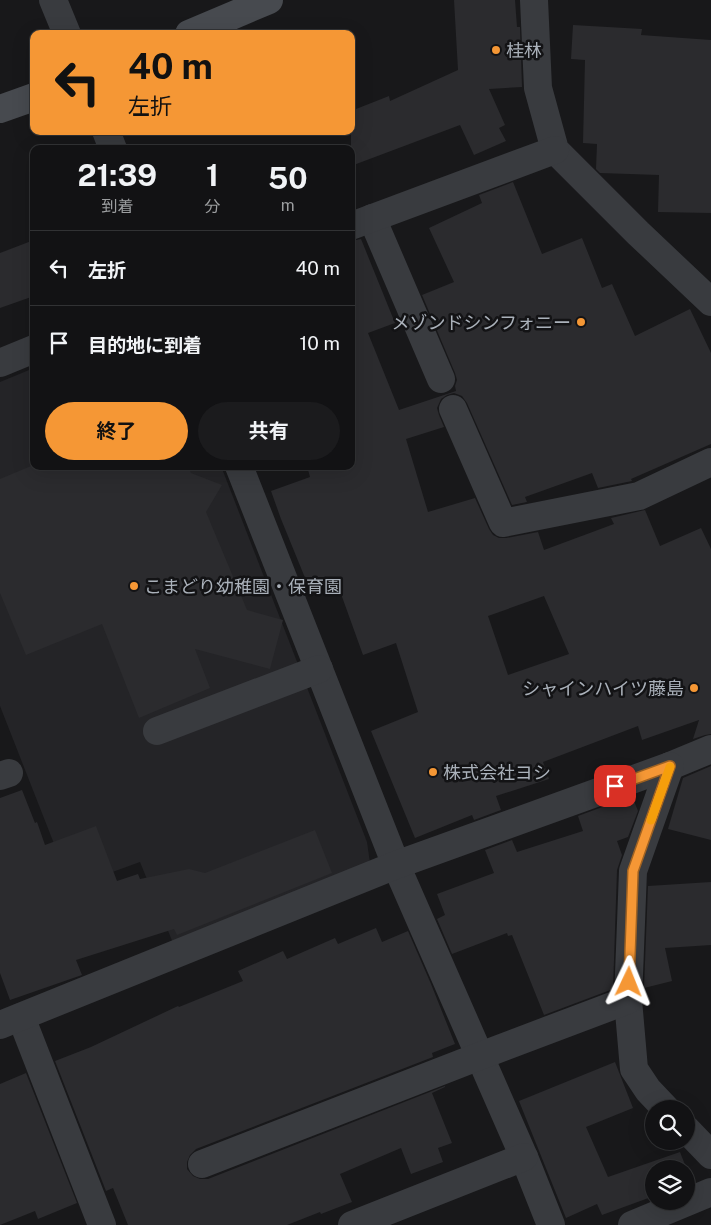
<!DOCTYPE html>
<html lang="ja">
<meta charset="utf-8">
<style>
:root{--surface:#121214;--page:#1b1b1d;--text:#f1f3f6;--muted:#9c9ea0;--line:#313234;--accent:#f59735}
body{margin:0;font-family:"Public Sans","Noto Sans JP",sans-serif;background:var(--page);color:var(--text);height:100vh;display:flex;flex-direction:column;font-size:19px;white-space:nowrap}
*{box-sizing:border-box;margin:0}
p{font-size:16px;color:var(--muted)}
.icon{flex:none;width:28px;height:28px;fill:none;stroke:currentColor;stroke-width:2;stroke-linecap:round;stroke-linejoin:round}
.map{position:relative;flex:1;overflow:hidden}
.drawer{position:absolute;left:30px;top:145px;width:325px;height:325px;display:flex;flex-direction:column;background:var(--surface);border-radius:10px;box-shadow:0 5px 20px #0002,0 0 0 1px var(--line)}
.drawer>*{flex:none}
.hud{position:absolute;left:30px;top:30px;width:325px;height:105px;border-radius:10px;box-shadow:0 5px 20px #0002,0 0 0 1px var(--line);background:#f59735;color:#111;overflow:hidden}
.controls{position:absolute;left:645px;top:1100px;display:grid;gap:10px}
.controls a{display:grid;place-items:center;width:50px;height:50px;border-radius:50%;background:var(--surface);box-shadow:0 5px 20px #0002,0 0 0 1px var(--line);font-size:25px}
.pin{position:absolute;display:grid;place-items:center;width:42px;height:42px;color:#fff;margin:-21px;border-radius:10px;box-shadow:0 2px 8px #0006}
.me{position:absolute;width:55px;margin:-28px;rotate:2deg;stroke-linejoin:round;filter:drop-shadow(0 0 4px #0008)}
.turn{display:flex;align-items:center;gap:18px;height:105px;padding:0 15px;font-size:22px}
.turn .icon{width:65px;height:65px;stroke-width:2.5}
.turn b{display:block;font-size:35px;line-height:42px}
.eta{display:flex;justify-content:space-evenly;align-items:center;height:85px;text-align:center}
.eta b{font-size:30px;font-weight:700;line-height:35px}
.cta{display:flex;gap:10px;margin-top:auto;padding:10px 15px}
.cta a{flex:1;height:58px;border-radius:30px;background:var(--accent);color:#111;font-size:20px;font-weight:700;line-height:58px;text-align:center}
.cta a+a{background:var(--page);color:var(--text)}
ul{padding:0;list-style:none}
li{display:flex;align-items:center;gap:15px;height:75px;padding:0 15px;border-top:1px solid var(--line)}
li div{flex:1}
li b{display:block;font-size:19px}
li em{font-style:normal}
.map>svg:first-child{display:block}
.built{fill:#242427}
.building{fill:#2b2b2e;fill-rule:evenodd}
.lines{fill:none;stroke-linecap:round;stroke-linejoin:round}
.street{stroke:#393b3f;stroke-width:28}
.secondary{stroke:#474a4f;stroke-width:28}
.route-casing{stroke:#9f6222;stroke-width:12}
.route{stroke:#f59735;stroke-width:9}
.slow{stroke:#f59e0b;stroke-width:9}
.poi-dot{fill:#f59735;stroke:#131315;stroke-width:2}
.labels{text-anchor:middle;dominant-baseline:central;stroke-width:5;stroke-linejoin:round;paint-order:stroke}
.poi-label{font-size:18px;fill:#aab1ba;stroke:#131315;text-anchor:start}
</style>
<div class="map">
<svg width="711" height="1225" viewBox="0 0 711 1225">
<rect width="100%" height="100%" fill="#18181a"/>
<!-- built -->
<polygon class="built" points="34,368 34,466 221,466 367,842 370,863 173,943 140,862 71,887 0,706 0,382"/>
<!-- building -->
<g class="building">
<polygon points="454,0 515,0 517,27 520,27 522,87 489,89 505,125 499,128 506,141 474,155 460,125 351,166 351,111 389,96 390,101 458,70"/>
<polygon points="573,25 642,29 641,35 711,40 711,213 658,212 659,175 600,173 596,169 597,144 583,143 585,60 571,59"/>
<path d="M513 182 542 254 582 238 602 288 612 284 635 336 690 309 711 353V444L631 479 632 481 598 488 592 473 525 497 527 502 512 505 467 403 462 396 454 393 447 395 441 399 437 408 439 415 444 427 406 439 428 512 475 498 489 529 493 535 499 538H506L538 532 544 550 614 524 611 518 645 510 660 546 701 528 711 549V734L705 735 693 739 699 720 642 740 638 726 543 762 549 779 496 796 501 810 474 820 472 815 415 838 371 731 418 712 396 643 363 655 336 580 310 590 281 519 271 491 310 477 307 466H351V241L361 239 395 323 368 333 399 410 456 391 455 386 457 380 455 373 422 295 454 282 429 228 482 203 479 195ZM544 596 569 654 508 675 488 616Z"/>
<polygon points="34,240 34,296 0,308 0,253"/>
<polygon points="31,466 188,466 191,473 222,485 206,512 247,610 283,620 270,669 195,649 210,688 139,718 102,624 26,655 0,593 0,479"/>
<polygon points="711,766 711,840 668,829 683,778"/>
<polygon points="22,790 35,823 37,822 45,845 96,826 117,881 138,874 140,879 189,869 205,873 315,830 332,873 177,935 174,929 76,960 82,975 10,1000 0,973 0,798"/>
<polygon points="632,796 638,811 628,837 617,841 622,855 617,870 613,989 544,1015 512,935 508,936 507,933 452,954 437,919 445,915 437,894 494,873 485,850 512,840 517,852 583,831 578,816"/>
<polygon points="711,882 711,945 665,948 672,981 644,988 648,886"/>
<polygon points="376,928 382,942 408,931 431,984 455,1044 432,1053 433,1057 196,1149 190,1155 187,1162 187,1169 193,1176 200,1179 208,1179 445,1086 445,1087 432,1093 452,1143 438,1148 443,1162 411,1174 401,1148 340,1174 352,1202 321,1214 320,1212 287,1225 128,1225 113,1188 106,1191 55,1061 91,1047 178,1006 179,1007 243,981 238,971 283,951 287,959 335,938 338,944"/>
<polygon points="615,1062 633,1108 586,1127 608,1177 680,1152 692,1183 686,1185 686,1169 654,1169 654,1196 602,1215 597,1204 566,1218 519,1101"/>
<polygon points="26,1073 77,1203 38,1219 35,1211 0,1225 0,1084"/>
</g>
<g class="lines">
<!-- street -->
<g class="street">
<polyline points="53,0 67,34"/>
<polyline points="534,0 538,88 555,150 638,233 711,302"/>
<polyline points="106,131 113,149"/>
<polyline points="372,218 441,379"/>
<polyline points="351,226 555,150"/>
<polyline points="0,363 34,349"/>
<polyline points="453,409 503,523 639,496 711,462"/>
<polyline points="239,466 396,865 524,1157 551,1225"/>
<polyline points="157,731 319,669"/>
<polyline points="0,776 9,773"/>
<polyline points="21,1017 102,1225"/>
<polyline points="0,1025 396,865 670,766 711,749"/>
<polyline points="666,1109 648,1090 634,1069 628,1000 633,871 670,766"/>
<polyline points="686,1129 711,1155"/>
<polyline points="202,1164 480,1056 628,1000"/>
<polyline points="352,1225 524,1157"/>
<polyline points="632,1225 711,1192"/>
</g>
<!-- secondary -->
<g class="secondary">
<polyline points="189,34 269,0"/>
<polyline points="0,109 34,97"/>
</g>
</g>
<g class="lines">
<!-- route casing -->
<g class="route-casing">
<polyline id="route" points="615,786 670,766 633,871 629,982"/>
</g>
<!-- route -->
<use href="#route" class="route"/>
<!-- slow -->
<polyline class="slow" points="651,820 670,767"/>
</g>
<!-- markers -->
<g class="poi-dot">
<circle cx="496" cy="50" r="5"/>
<circle cx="581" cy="322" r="5"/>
<circle cx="134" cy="586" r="5"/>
<circle cx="694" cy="688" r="5"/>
<circle cx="433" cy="772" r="5"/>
</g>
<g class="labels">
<!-- poi labels -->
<g class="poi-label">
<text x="506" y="50">桂林</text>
<text x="571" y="322" text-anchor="end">メゾンドシンフォニー</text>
<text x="144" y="586">こまどり幼稚園・保育園</text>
<text x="684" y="688" text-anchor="end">シャインハイツ藤島</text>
<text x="443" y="772">株式会社ヨシ</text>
</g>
</g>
</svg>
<div class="controls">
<a><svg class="icon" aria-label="search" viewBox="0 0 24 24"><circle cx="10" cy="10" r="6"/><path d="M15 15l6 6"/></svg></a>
<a><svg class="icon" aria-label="layers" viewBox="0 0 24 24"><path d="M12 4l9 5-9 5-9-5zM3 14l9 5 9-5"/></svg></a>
</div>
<div class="pin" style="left:615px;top:786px;background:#d93025"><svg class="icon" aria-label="arrive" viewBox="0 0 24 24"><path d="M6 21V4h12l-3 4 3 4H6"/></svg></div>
<svg class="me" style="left:629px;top:982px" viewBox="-20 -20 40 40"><path d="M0-17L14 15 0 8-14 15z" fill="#f59735" stroke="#fff" stroke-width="4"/></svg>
<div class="hud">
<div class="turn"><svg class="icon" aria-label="left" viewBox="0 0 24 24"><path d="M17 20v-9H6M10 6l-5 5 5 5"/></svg><div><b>40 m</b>左折</div></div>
</div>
<section class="drawer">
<div class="eta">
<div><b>21:39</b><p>到着</p></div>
<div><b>1</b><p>分</p></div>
<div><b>50</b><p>m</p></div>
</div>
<ul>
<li><svg class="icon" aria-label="left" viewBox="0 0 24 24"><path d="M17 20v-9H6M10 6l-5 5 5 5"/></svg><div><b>左折</b></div><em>40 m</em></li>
<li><svg class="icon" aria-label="arrive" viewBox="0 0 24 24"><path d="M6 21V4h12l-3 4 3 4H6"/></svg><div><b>目的地に到着</b></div><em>10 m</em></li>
</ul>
<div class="cta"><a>終了</a><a>共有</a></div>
</section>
</div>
